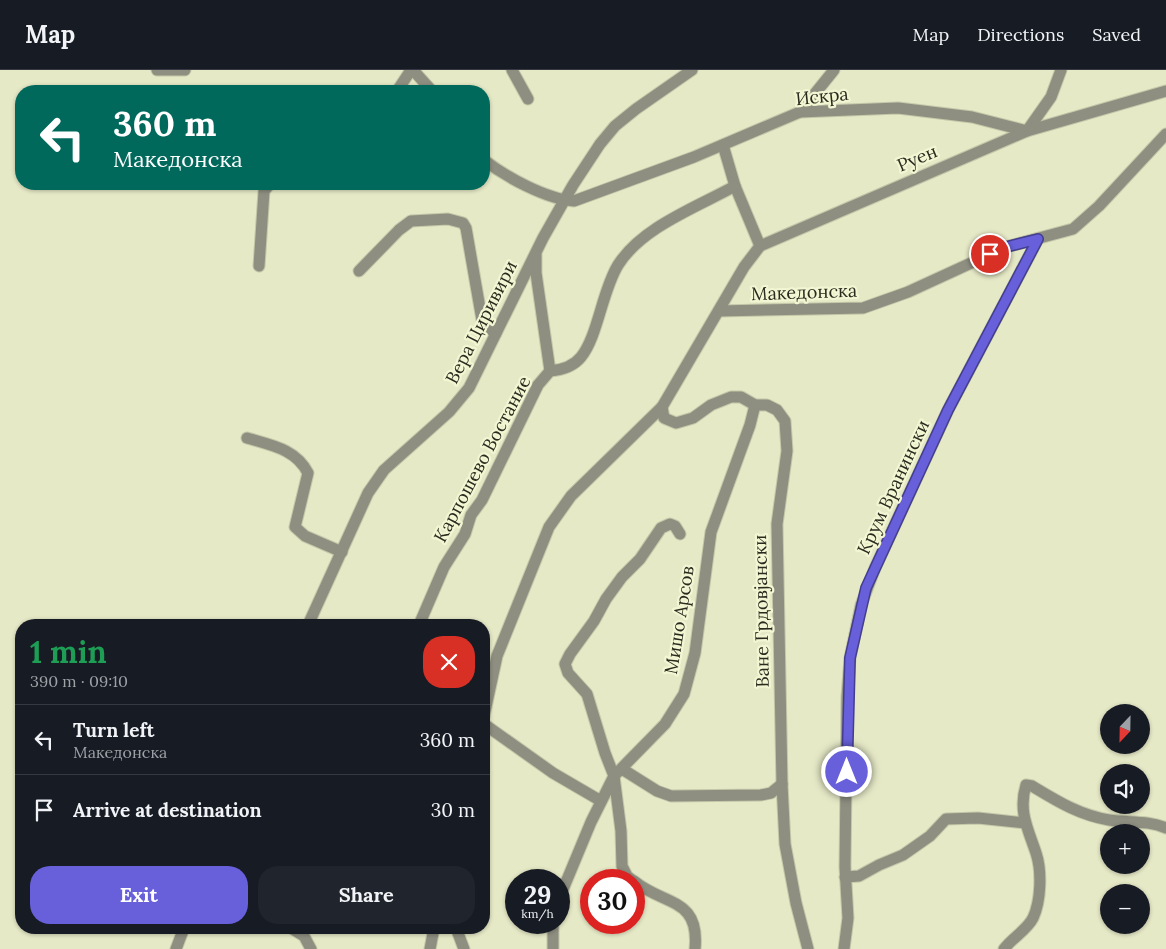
<!DOCTYPE html>
<meta charset="utf-8">
<style>
:root{--surface:#171b24;--page:#20242c;--text:#f1f3f6;--muted:#9ea1a6;--line:#363941;--accent:#6760da}
body{margin:0;font-family:Lora,serif;background:var(--page);color:var(--text);height:100vh;display:flex;flex-direction:column;font-size:19px;white-space:nowrap}
*{box-sizing:border-box;margin:0}
p{font-size:16px;color:var(--muted)}
.icon{flex:none;width:28px;height:28px;fill:none;stroke:currentColor;stroke-width:2;stroke-linecap:round;stroke-linejoin:round}
.map{position:relative;flex:1;overflow:hidden}
.drawer{position:absolute;left:15px;top:549px;width:475px;height:315px;display:flex;flex-direction:column;background:var(--surface);border-radius:20px;box-shadow:0 1px 4px #0004}
.drawer>*{flex:none}
.banner{position:absolute;left:15px;top:15px;width:475px;height:105px;border-radius:20px;box-shadow:0 1px 4px #0004;background:#00695c;color:#fff;overflow:hidden}
.needle{width:32px;rotate:202deg}
.tools{position:absolute;left:1100px;top:634px;display:grid;gap:10px}
.tools a{display:grid;place-items:center;width:50px;height:50px;border-radius:50%;background:var(--surface);box-shadow:0 1px 4px #0004;font-size:25px}
.speed{position:absolute;left:505px;top:799px;display:flex;gap:10px;font-size:25px;font-weight:700;text-align:center}
.speed>*{display:grid;place-content:center;width:65px;height:65px;border-radius:50%;background:var(--surface);box-shadow:0 1px 4px #0004;line-height:1}
.speed small{font-size:12px;font-weight:400}
.speed .limit{border:8px solid #d22;background:#fff;color:#111}
.pin{position:absolute;display:grid;place-items:center;width:42px;height:42px;color:#fff;margin:-21px;border:2px solid #fff;border-radius:50%;box-shadow:0 1px 5px #0007}
.me{position:absolute;width:55px;margin:-28px;rotate:0deg;stroke-linejoin:round;filter:drop-shadow(0 0 4px #0008)}
.turn{display:flex;align-items:center;gap:18px;height:105px;padding:0 15px;font-size:22px}
.turn .icon{width:65px;height:65px;stroke-width:2.5}
.turn b{display:block;font-size:35px;line-height:42px}
.round{display:grid;place-items:center;flex:none;width:52px;height:52px;border-radius:20px;background:var(--page)}
.overview{display:flex;align-items:center;justify-content:space-between;height:85px;padding:0 15px}
h1{font-size:30px;font-weight:700;line-height:38px;color:#1e9e55}
.action{display:flex;gap:10px;margin-top:auto;padding:10px 15px}
.action a{flex:1;height:58px;border-radius:20px;background:var(--accent);color:#fff;font-size:20px;font-weight:700;line-height:58px;text-align:center}
.action a+a{background:var(--page);color:var(--text)}
ul{padding:0;list-style:none}
li{display:flex;align-items:center;gap:15px;height:70px;padding:0 15px;border-top:1px solid var(--line)}
li div{flex:1}
li b{display:block;font-size:19px}
li em{font-style:normal}
header{display:flex;align-items:center;gap:30px;box-sizing:border-box;height:70px;padding:0 25px;background:var(--surface);border-bottom:1px solid var(--line)}
header strong{font-size:24px}
nav{display:flex;gap:28px;margin-inline-start:auto;font-size:18px}
.map>svg:first-child{display:block}
.lines{fill:none;stroke-linecap:round;stroke-linejoin:round}
.minor-casing{stroke:#c4c7a8;stroke-width:13}
.minor{stroke:#8e8f81;stroke-width:11}
.route-casing{stroke:#433e8e;stroke-width:12}
.route{stroke:#6760da;stroke-width:9}
.labels{text-anchor:middle;dominant-baseline:central;stroke-width:4.5;stroke-linejoin:round;paint-order:stroke}
.street-label{font-size:18px;fill:#2a2b1e;stroke:#f3f6d3}
</style>
<header>
<strong>Map</strong>
<nav><a>Map</a><a>Directions</a><a>Saved</a></nav>
</header>
<div class="map">
<svg width="1166" height="879" viewBox="0 0 1166 879">
<rect width="100%" height="100%" fill="#e6e9c6"/>
<g class="lines">
<!-- minor casing -->
<g class="minor-casing">
<g id="minor">
<polyline points="157,0 185,0"/>
<polyline points="413,0 432,21"/>
<polyline points="512,0 528,29"/>
<polyline points="397,21 411,0"/>
<polyline points="800,42 834,0"/>
<polyline points="723,75 735,116 760,176"/>
<path d="M484 90C506 107 546 129 574 131L694 87 800 42 898 38 972 47 1027 61 1051 27 1061 0"/>
<polyline points="536,185 536,203 550,301"/>
<polyline points="259,196 264,121 270,114"/>
<polyline points="359,201 399,160 411,151 448,149 463,153 466,158 482,250 488,258 496,263"/>
<polyline points="719,241 863,238 908,222 1006,177 1073,159 1099,136 1166,64"/>
<polyline points="662,337 664,348 676,353 693,348 711,335 731,327 741,327 755,335 767,335 777,340 785,351 787,381 777,454 782,714 785,774 796,833 808,879"/>
<path d="M247 368C271 375 296 379 308 403L295 457 305 466 342 482"/>
<polyline points="308,555 368,423 384,400 449,342 469,318 543,168 573,115 600,74 615,56 636,39 692,0"/>
<path d="M419 555 444 497 465 464 471 445 482 430 538 315 550 301C562 300 573 297 581 287 598 266 602 221 618 195 642 157 697 137 735 116"/>
<polyline points="484,646 497,586 549,457 571,426 662,337 744,197 760,176 1027,61 1166,21"/>
<polyline points="484,654 553,703 601,731"/>
<polyline points="622,699 657,721 671,726 761,725 771,723 782,714"/>
<polyline points="845,807 859,806 879,795 903,785 930,766 946,749 978,748 1025,753"/>
<polyline points="632,810 627,806 622,796 621,761 614,706 605,683 587,624 568,603 565,594 570,584 594,551 606,529 622,507 640,489 661,458 670,454 675,456 680,464"/>
<path d="M634 811C664 836 700 827 695 879"/>
<polyline points="559,829 591,752 614,706 665,654 684,624 695,583 711,462 750,355 755,335"/>
<polyline points="553,852 553,879"/>
<polyline points="291,858 304,866 311,879"/>
<polyline points="456,858 464,879"/>
<polyline points="176,879 184,858"/>
<polyline points="430,879 434,858"/>
<polyline points="844,879 848,848 845,797 847,627 850,588 861,535 875,498 948,340 1038,169"/>
<path d="M1004 879C1012 868 1027 860 1033 848 1041 831 1042 801 1036 783 1028 759 1018 741 1026 715L1032 716C1057 731 1079 745 1109 750 1128 753 1148 750 1166 758"/>
</g>
</g>
<!-- minor -->
<use href="#minor" class="minor"/>
</g>
<g class="lines">
<!-- route casing -->
<g class="route-casing">
<polyline id="route" points="847,702 850,588 866,518 948,340 1038,169 1006,177 990,184"/>
</g>
<!-- route -->
<use href="#route" class="route"/>
</g>
<g class="labels">
<!-- street labels -->
<g class="street-label">
<text transform="translate(822 26) rotate(-6)">Искра</text>
<text transform="translate(917 88) rotate(-23)">Руен</text>
<text transform="translate(804 222) rotate(-2)">Македонска</text>
<text transform="translate(481 252) rotate(-63)">Вера Циривири</text>
<text transform="translate(482 389) rotate(-62)">Карпошево Востание</text>
<text transform="translate(893 417) rotate(-65)">Крум Вранински</text>
<text transform="translate(761 541) rotate(-91)">Ване Грдовјански</text>
<text transform="translate(679 550) rotate(-81)">Мишо Арсов</text>
</g>
</g>
</svg>
<div class="tools">
<a><svg class="needle" viewBox="-14 -14 28 28"><path d="M0-13l5 13h-10z" fill="#e53935"/><path d="M0 13l5-13h-10z" fill="#9ea1a6"/></svg></a>
<a><svg class="icon" aria-label="sound" viewBox="0 0 24 24"><path d="M4 9h4l5-4v14l-5-4H4zM17 9q2 3 0 6"/></svg></a>
<a>+</a>
<a>−</a>
</div>
<div class="speed"><div>29<small>km/h</small></div><div class="limit">30</div></div>
<div class="pin" style="left:990px;top:184px;background:#d93025"><svg class="icon" aria-label="arrive" viewBox="0 0 24 24"><path d="M6 21V4h12l-3 4 3 4H6"/></svg></div>
<svg class="me" style="left:847px;top:702px" viewBox="-20 -20 40 40"><circle r="17" fill="#6760da" stroke="#fff" stroke-width="3"/><path d="M0-11L8 9 0 5-8 9z" fill="#fff"/></svg>
<div class="banner">
<div class="turn"><svg class="icon" aria-label="left" viewBox="0 0 24 24"><path d="M17 20v-9H6M10 6l-5 5 5 5"/></svg><div><b>360 m</b>Македонска</div></div>
</div>
<section class="drawer">
<div class="overview"><div><h1>1 min</h1><p>390 m · 09:10</p></div><a class="round" style="background:#d93025;color:#fff"><svg class="icon" aria-label="close" viewBox="0 0 24 24"><path d="M6 6l12 12M18 6L6 18"/></svg></a></div>
<ul>
<li><svg class="icon" aria-label="left" viewBox="0 0 24 24"><path d="M17 20v-9H6M10 6l-5 5 5 5"/></svg><div><b>Turn left</b><p>Македонска</p></div><em>360 m</em></li>
<li><svg class="icon" aria-label="arrive" viewBox="0 0 24 24"><path d="M6 21V4h12l-3 4 3 4H6"/></svg><div><b>Arrive at destination</b></div><em>30 m</em></li>
</ul>
<div class="action"><a>Exit</a><a>Share</a></div>
</section>
</div>
